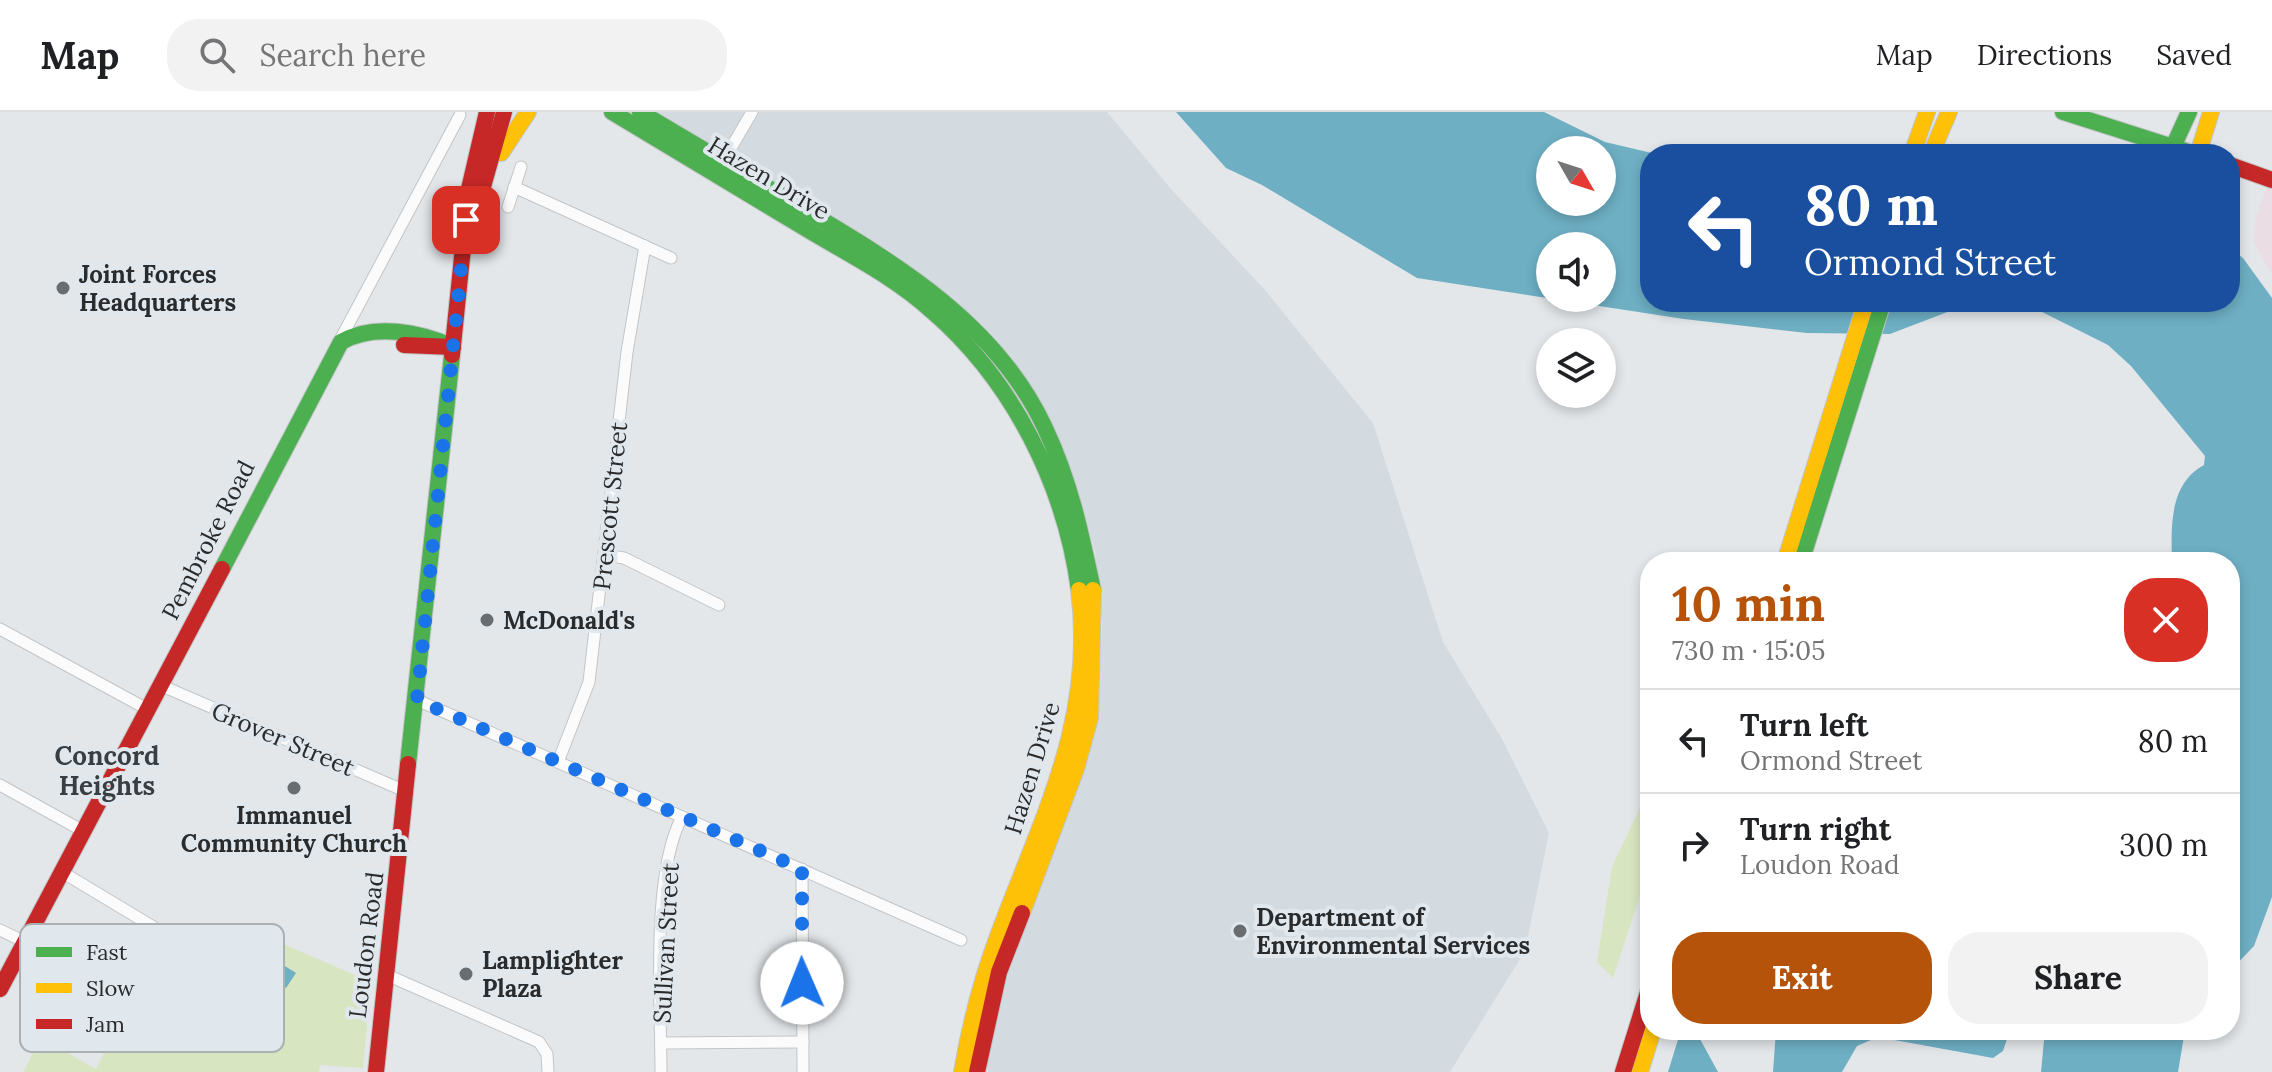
<!DOCTYPE html>
<meta charset="utf-8">
<style>
:root{--surface:#fff;--page:#f2f2f2;--text:#202124;--muted:#757577;--line:#e0e0e0;--accent:#b45309}
body{margin:0;font-family:Lora,serif;background:var(--page);color:var(--text);height:100vh;display:flex;flex-direction:column;font-size:30px;white-space:nowrap}
*{box-sizing:border-box;margin:0}
p{font-size:26px;color:var(--muted)}
.icon{flex:none;width:44px;height:44px;fill:none;stroke:currentColor;stroke-width:2;stroke-linecap:round;stroke-linejoin:round}
.map{position:relative;flex:1;overflow:hidden}
.panel{position:absolute;left:1640px;top:440px;width:600px;height:488px;display:flex;flex-direction:column;background:var(--surface);border-radius:32px;box-shadow:0 4px 12px #0003}
.panel>*{flex:none}
.guide{position:absolute;left:1640px;top:32px;width:600px;height:168px;border-radius:32px;box-shadow:0 4px 12px #0003;background:#1a4fa0;color:#fff;overflow:hidden}
.needle{width:52px;rotate:129deg}
.buttons{position:absolute;left:1536px;top:24px;display:grid;gap:16px}
.buttons a{display:grid;place-items:center;width:80px;height:80px;border-radius:50%;background:var(--surface);box-shadow:0 4px 12px #0003;font-size:40px}
.pin{position:absolute;display:grid;place-items:center;width:68px;height:68px;color:#fff;margin:-34px;border-radius:16px;box-shadow:0 4px 12px #0006}
.me{position:absolute;width:88px;margin:-44px;rotate:359deg;stroke-linejoin:round;filter:drop-shadow(0 0 6px #0008)}
.turn{display:flex;align-items:center;gap:28px;height:168px;padding:0 32px;font-size:36px}
.turn .icon{width:104px;height:104px;stroke-width:2.5}
.turn b{display:block;font-size:56px;line-height:68px}
.round{display:grid;place-items:center;flex:none;width:84px;height:84px;border-radius:32px;background:var(--page)}
.headline{display:flex;align-items:center;justify-content:space-between;height:136px;padding:0 32px}
h1{font-size:48px;font-weight:700;line-height:60px;color:var(--accent)}
.button{display:flex;gap:16px;margin-top:auto;padding:16px 32px}
.button a{flex:1;height:92px;border-radius:32px;background:var(--accent);color:#fff;font-size:32px;font-weight:700;line-height:92px;text-align:center}
.button a+a{background:var(--page);color:var(--text)}
ul{padding:0;list-style:none}
li{display:flex;align-items:center;gap:24px;height:104px;padding:0 32px;border-top:2px solid var(--line)}
li div{flex:1}
li b{display:block;font-size:30px}
li em{font-style:normal}
header{display:flex;align-items:center;gap:48px;box-sizing:border-box;height:112px;padding:0 40px;background:var(--surface);border-bottom:2px solid var(--line)}
header strong{font-size:38px}
nav{display:flex;gap:44px;margin-inline-start:auto;font-size:28px}
.search{width:560px;height:72px;background:var(--page);display:flex;align-items:center;gap:20px;box-sizing:border-box;padding:0 28px;border-radius:32px;color:var(--muted);font-size:30px}
.map>svg:first-child{display:block}
.built{fill:#d3dbe1}
.education{fill:#eadde3}
.green{fill:#d8e5c1}
.water{fill:#6eafc4;fill-rule:evenodd}
.lines{fill:none;stroke-linecap:round;stroke-linejoin:round}
.street-casing{stroke:#c2c5c7;stroke-width:13}
.fast-casing{stroke:#c2c5c7;stroke-width:18}
.slow-casing{stroke:#c2c5c7;stroke-width:18}
.jam-casing{stroke:#c2c5c7;stroke-width:18}
.street{stroke:#fbfbfc;stroke-width:11}
.fast{stroke:#4caf50;stroke-width:16}
.slow{stroke:#ffc107;stroke-width:16}
.jam{stroke:#c62828;stroke-width:16}
.route{stroke:#1a73e8;stroke-width:14;stroke-dasharray:0 25.2}
.poi-dot{fill:#6a6d6f;stroke:#e1e8ed;stroke-width:3}
.labels{text-anchor:middle;dominant-baseline:central;stroke-width:8;stroke-linejoin:round;paint-order:stroke}
.street-label{font-size:24px;fill:#292b2d;stroke:#e1e8ed}
.poi-label{font-size:24px;font-weight:bold;fill:#292b2d;stroke:#e1e8ed;text-anchor:start}
.neighbourhood-label{font-size:26px;font-weight:bold;fill:#393e42;stroke:#e1e8ed}
.key{fill:#e1e8ed;stroke:#aaafb3;stroke-width:2}
.key-label{font-size:22px;fill:#292b2d}
</style>
<header>
<strong>Map</strong>
<div class="search"><svg class="icon" aria-label="search" viewBox="0 0 24 24"><circle cx="10" cy="10" r="6"/><path d="M15 15l6 6"/></svg>Search here</div>
<nav><a>Map</a><a>Directions</a><a>Saved</a></nav>
</header>
<div class="map">
<svg width="2272" height="960" viewBox="0 0 2272 960">
<rect width="100%" height="100%" fill="#e4e7ea"/>
<!-- built -->
<polygon class="built" points="658,0 1107,0 1171,77 1265,178 1373,311 1443,530 1502,627 1549,721 1525,839 1450,960 988,960 985,942 992,902 1098,588 1102,512 1095,440 1082,392 977,210 957,190 893,141"/>
<!-- education -->
<polygon class="education" points="2272,61 2272,162 2254,131 2255,107"/>
<!-- green -->
<g class="green">
<polygon points="1644,687 1650,693 1650,753 1613,866 1597,850 1612,755"/>
<polygon points="265,824 371,870 363,956 320,953 319,960 23,960 41,926 96,957 141,867 215,905"/>
</g>
<!-- water -->
<g class="water">
<path d="M1176 0H1544L1605 30 1656 42H1650V190H2230V136L2243 146 2272 186V785L2254 834 2230 859V450H2172C2171 415 2169 372 2204 353L2205 344 2131 254 2108 233 2028 193 1971 191 1890 222 1807 221 1684 207 1417 166 1262 73 1226 56ZM1550 38H1602V90H1550ZM1550 134H1602V186H1550Z"/>
<polygon points="261,839 296,861 286,876 252,854"/>
<polygon points="1681,918 1700,927 1718,960 1668,960"/>
<polygon points="1776,918 2010,918 2003,939 1993,946 1878,925 1857,934 1842,960 1773,960"/>
<polygon points="2045,918 2185,918 2178,960 2041,960"/>
</g>
<g class="lines">
<!-- street casing -->
<g class="street-casing">
<g id="street">
<polyline points="721,53 752,0"/>
<polyline points="514,75 671,146"/>
<polyline points="508,95 521,55"/>
<polyline points="340,228 460,3"/>
<polyline points="605,443 624,446 719,493"/>
<polyline points="0,517 147,597"/>
<polyline points="160,573 407,680"/>
<polyline points="417,588 961,828"/>
<polyline points="558,650 589,570 627,240 645,134"/>
<polyline points="0,673 83,719"/>
<polyline points="802,757 803,960"/>
<polyline points="62,760 230,861 246,874"/>
<polyline points="0,818 25,830"/>
<polyline points="15,849 114,911"/>
<polyline points="387,863 539,930 547,942 548,960"/>
<polyline points="661,931 803,930"/>
<path d="M661 960C661 892 651 763 682 705"/>
</g>
</g>
<!-- fast casing -->
<g class="fast-casing">
<g id="fast">
<path d="M612 0C678 40 744 79 810 119 852 144 896 166 932 199 1013 269 1065 373 1079 478"/>
<path d="M640 0C692 31 744 62 797 93 893 150 996 210 1045 316 1070 369 1081 421 1093 478"/>
<polyline points="2063,0 2195,42"/>
<polyline points="2173,35 2189,0"/>
<polyline points="1801,450 1883,190"/>
<path d="M222 457 341 230C374 211 420 220 453 235"/>
<polyline points="408,652 452,243"/>
</g>
</g>
<!-- slow casing -->
<g class="slow-casing">
<g id="slow">
<polyline points="501,41 528,0"/>
<polyline points="1912,42 1927,0"/>
<polyline points="1931,42 1949,0"/>
<polyline points="2198,42 2211,0"/>
<polyline points="1785,450 1866,190"/>
<polyline points="1022,801 1076,657 1090,606 1093,478"/>
<path d="M962 960C970 913 981 869 998 824 1041 707 1096 608 1079 478"/>
<polyline points="1640,960 1653,918"/>
</g>
</g>
<!-- jam casing -->
<g class="jam-casing">
<g id="jam">
<polyline points="2230,53 2272,68"/>
<polyline points="473,110 504,0"/>
<polyline points="404,233 453,235"/>
<polyline points="452,243 469,77 487,0"/>
<polyline points="0,877 222,457"/>
<polyline points="376,960 408,652"/>
<polyline points="977,960 999,860 1022,801"/>
<polyline points="1623,960 1650,874"/>
</g>
</g>
<!-- street -->
<use href="#street" class="street"/>
<!-- fast -->
<use href="#fast" class="fast"/>
<!-- slow -->
<use href="#slow" class="slow"/>
<!-- jam -->
<use href="#jam" class="jam"/>
</g>
<g class="lines">
<!-- route -->
<polyline class="route" points="466,108 417,588 802,757 802,871"/>
</g>
<!-- markers -->
<g class="poi-dot">
<circle cx="63" cy="176" r="8"/>
<circle cx="487" cy="508" r="8"/>
<circle cx="294" cy="676" r="8"/>
<circle cx="1240" cy="819" r="8"/>
<circle cx="466" cy="862" r="8"/>
</g>
<g class="labels">
<!-- street labels -->
<g class="street-label">
<text transform="translate(769 66) rotate(31)">Hazen Drive</text>
<text transform="translate(610 394) rotate(-84)">Prescott Street</text>
<text transform="translate(208 428) rotate(-63)">Pembroke Road</text>
<text transform="translate(283 627) rotate(23)">Grover Street</text>
<text transform="translate(1032 656) rotate(-73)">Hazen Drive</text>
<text transform="translate(666 831) rotate(-87)">Sullivan Street</text>
<text transform="translate(366 833) rotate(-83)">Loudon Road</text>
</g>
<!-- poi labels -->
<g class="poi-label">
<text x="79" y="162">Joint Forces<tspan x="79" dy="28">Headquarters</tspan></text>
<text x="503" y="508">McDonald's</text>
<text x="294" y="703" text-anchor="middle">Immanuel<tspan x="294" dy="28">Community Church</tspan></text>
<text x="1256" y="805">Department of<tspan x="1256" dy="28">Environmental Services</tspan></text>
<text x="482" y="848">Lamplighter<tspan x="482" dy="28">Plaza</tspan></text>
</g>
<!-- neighbourhood labels -->
<g class="neighbourhood-label">
<text x="107" y="643">Concord<tspan x="107" dy="30">Heights</tspan></text>
</g>
</g>
<!-- legend -->
<rect x="20" y="812" width="264" height="128" rx="12" class="key"/>
<rect x="36" y="835" width="36" height="10" fill="#4caf50"/>
<rect x="36" y="871" width="36" height="10" fill="#ffc107"/>
<rect x="36" y="907" width="36" height="10" fill="#c62828"/>
<g class="key-label">
<text x="86" y="848">Fast</text>
<text x="86" y="884">Slow</text>
<text x="86" y="920">Jam</text>
</g>
</svg>
<div class="buttons">
<a><svg class="needle" viewBox="-14 -14 28 28"><path d="M0-13l5 13h-10z" fill="#e53935"/><path d="M0 13l5-13h-10z" fill="#757577"/></svg></a>
<a><svg class="icon" aria-label="sound" viewBox="0 0 24 24"><path d="M4 9h4l5-4v14l-5-4H4zM17 9q2 3 0 6"/></svg></a>
<a><svg class="icon" aria-label="layers" viewBox="0 0 24 24"><path d="M12 4l9 5-9 5-9-5zM3 14l9 5 9-5"/></svg></a>
</div>
<div class="pin" style="left:466px;top:108px;background:#d93025"><svg class="icon" aria-label="arrive" viewBox="0 0 24 24"><path d="M6 21V4h12l-3 4 3 4H6"/></svg></div>
<svg class="me" style="left:802px;top:871px" viewBox="-20 -20 40 40"><circle r="19" fill="#fff"/><path d="M0-13L10 11 0 6-10 11z" fill="#1a73e8"/></svg>
<div class="guide">
<div class="turn"><svg class="icon" aria-label="left" viewBox="0 0 24 24"><path d="M17 20v-9H6M10 6l-5 5 5 5"/></svg><div><b>80 m</b>Ormond Street</div></div>
</div>
<section class="panel">
<div class="headline"><div><h1>10 min</h1><p>730 m · 15:05</p></div><a class="round" style="background:#d93025;color:#fff"><svg class="icon" aria-label="close" viewBox="0 0 24 24"><path d="M6 6l12 12M18 6L6 18"/></svg></a></div>
<ul>
<li><svg class="icon" aria-label="left" viewBox="0 0 24 24"><path d="M17 20v-9H6M10 6l-5 5 5 5"/></svg><div><b>Turn left</b><p>Ormond Street</p></div><em>80 m</em></li>
<li><svg class="icon" aria-label="right" viewBox="0 0 24 24"><path d="M7 20v-9h11M14 6l5 5-5 5"/></svg><div><b>Turn right</b><p>Loudon Road</p></div><em>300 m</em></li>
</ul>
<div class="button"><a>Exit</a><a>Share</a></div>
</section>
</div>
